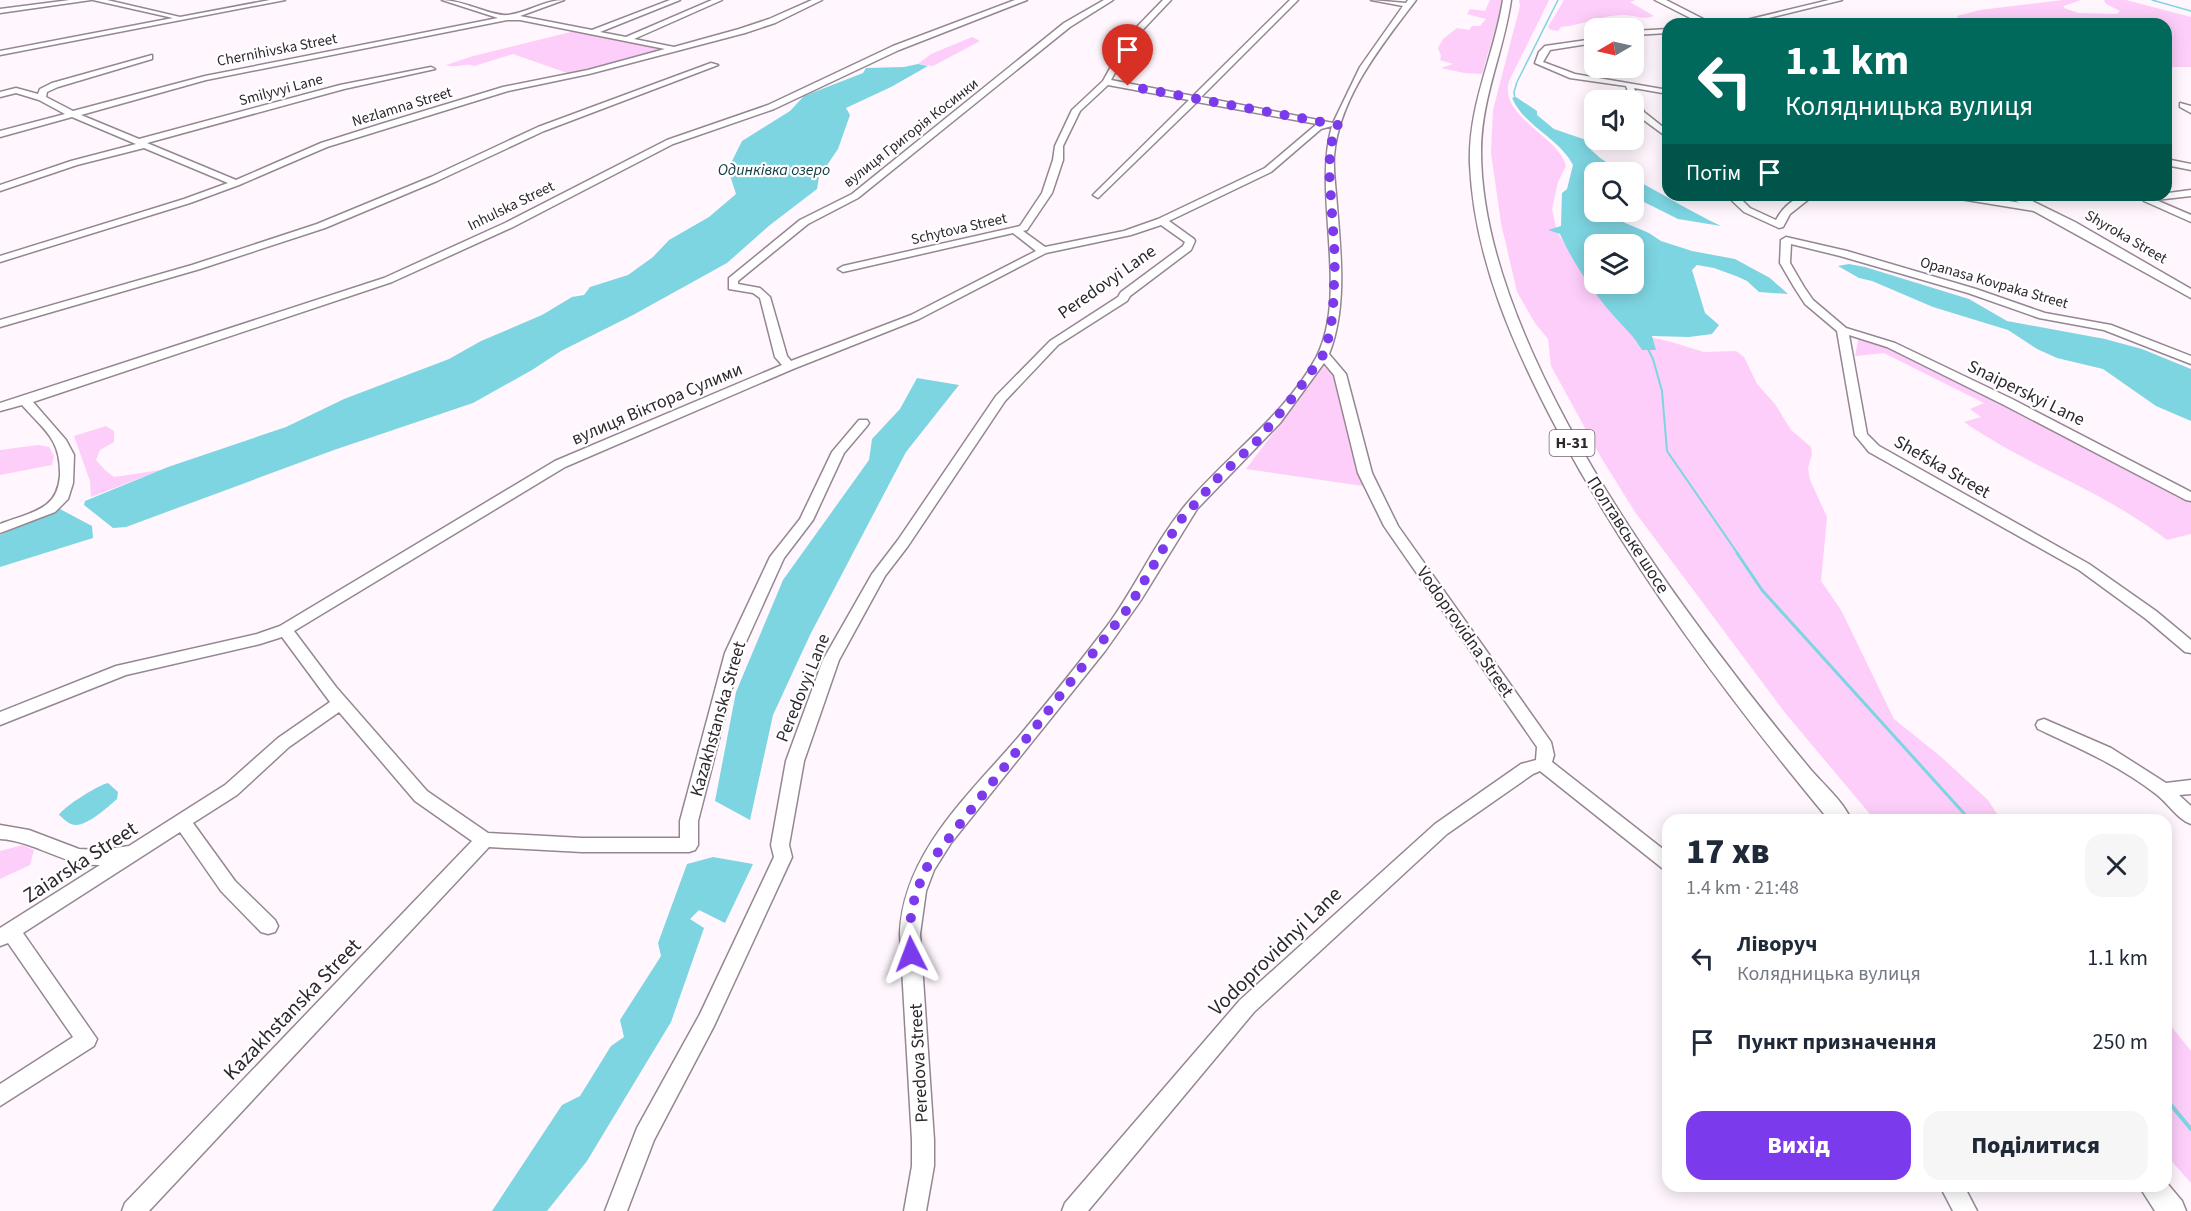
<!DOCTYPE html>
<html lang="uk">
<meta charset="utf-8">
<style>
:root{--surface:#fff;--page:#f6f6f7;--text:#1f2937;--muted:#747a83;--accent:#7c3aed}
body{margin:0;font-family:"Source Sans 3",sans-serif;background:var(--page);color:var(--text);height:100vh;display:flex;flex-direction:column;font-size:22px;white-space:nowrap}
*{box-sizing:border-box;margin:0}
p{font-size:20px;color:var(--muted)}
.icon{flex:none;width:33px;height:33px;fill:none;stroke:currentColor;stroke-width:2;stroke-linecap:round;stroke-linejoin:round}
.map{position:relative;flex:1;overflow:hidden}
.panel{position:absolute;left:1662px;top:814px;width:510px;height:378px;display:flex;flex-direction:column;background:var(--surface);border-radius:18px;box-shadow:0 3px 15px #0003}
.panel>*{flex:none}
.banner{position:absolute;left:1662px;top:18px;width:510px;height:183px;border-radius:18px;box-shadow:0 3px 15px #0003;background:#00695c;color:#fff;overflow:hidden}
.needle{width:39px;rotate:261deg}
.tools{position:absolute;left:1584px;top:18px;display:grid;gap:12px}
.tools a{display:grid;place-items:center;width:60px;height:60px;border-radius:12px;background:var(--surface);box-shadow:0 3px 15px #0003;font-size:30px}
.pin{position:absolute;display:grid;place-items:center;width:51px;height:51px;color:#fff;margin:-62px -26px;border-radius:50% 50% 50% 0;rotate:-45deg;box-shadow:0 0 6px #0007}
.pin .icon{rotate:45deg}
.me{position:absolute;width:66px;margin:-33px;rotate:357deg;stroke-linejoin:round;filter:drop-shadow(0 0 4px #0008)}
.turn{display:flex;align-items:center;gap:21px;height:126px;padding:0 24px;font-size:27px}
.turn .icon{width:78px;height:78px;stroke-width:2.5}
.turn b{display:block;font-size:42px;line-height:51px}
.then{display:flex;align-items:center;height:57px;padding:0 24px;background:#0003;gap:12px;font-size:22px}
.round{display:grid;place-items:center;flex:none;width:63px;height:63px;border-radius:18px;background:var(--page)}
.overview{display:flex;align-items:center;justify-content:space-between;height:102px;padding:0 24px}
h1{font-size:36px;font-weight:800;line-height:45px}
.primary-button{display:flex;gap:12px;margin-top:auto;padding:12px 24px}
.primary-button a{flex:1;height:69px;border-radius:18px;background:var(--accent);color:#fff;font-size:24px;font-weight:800;line-height:69px;text-align:center}
.primary-button a+a{background:var(--page);color:var(--text)}
ul{padding:0;list-style:none}
li{display:flex;align-items:center;gap:18px;height:84px;padding:0 24px}
li div{flex:1}
li b{display:block;font-size:22px}
li em{font-style:normal}
.map>svg:first-child{display:block}
.green{fill:#fdcef9}
.water{fill:#7dd5e2;fill-rule:evenodd}
.lines{fill:none;stroke-linecap:round;stroke-linejoin:round}
.stream-far3{stroke:#7dd5e2;stroke-width:1.5}
.stream-far2{stroke:#7dd5e2;stroke-width:2}
.stream-far1{stroke:#7dd5e2;stroke-width:3}
.stream{stroke:#7dd5e2;stroke-width:4}
.minor-casing{stroke:#948793;stroke-width:3}
.major-casing{stroke:#948793;stroke-width:3}
.minor{fill:#fff;fill-rule:evenodd}
.major{fill:#fff;fill-rule:evenodd}
.route{stroke:#7c3aed;stroke-width:10;stroke-dasharray:0 18}
.labels{text-anchor:middle;dominant-baseline:central;stroke-width:4.5;stroke-linejoin:round;paint-order:stroke}
.far-street-label{font-size:15px;fill:#2e282d;stroke:#fff}
.far-water-label{font-size:16px;font-style:italic;fill:#123c42;stroke:#fff}
.shield{fill:#fff;stroke:#6d686c;stroke-width:1.5}
.shield-label{font-size:16px;font-weight:bold;fill:#2e282d}
.street-label{font-size:18px;fill:#2e282d;stroke:#fff}
.near-street-label{font-size:21px;fill:#2e282d;stroke:#fff}
</style>
<div class="map">
<svg width="2191" height="1211" viewBox="0 0 2191 1211">
<rect width="100%" height="100%" fill="#fff6fe"/>
<!-- green -->
<g class="green">
<polygon points="1490,0 1502,0 1501,8 1482,74 1464,73 1441,68 1453,64 1440,60 1441,56 1438,48 1443,39 1457,28 1469,30 1472,26 1480,26 1486,19 1467,14 1470,9 1485,11"/>
<path d="M1519 0H1549L1509 81C1499 118 1558 135 1566 166L1558 182 1552 209 1557 232 1595 291 1618 321 1634 334 1668 341 1704 352 1736 351 1744 357 1757 384 1775 404 1791 430 1811 447 1812 454 1808 468 1810 480 1827 517 1821 581 1841 610 1894 719 1940 756 1988 800 2001 820H1875L1786 714 1635 512 1602 459 1551 366 1548 339 1535 323 1517 292 1501 223 1491 153 1493 110 1520 6Z"/>
<path d="M1564 0H1636L1630 2 1654 16C1644 20 1637 16 1626 15 1603 14 1584 25 1561 27L1558 31 1551 30 1548 27Z"/>
<polygon points="2063,0 2081,0 2064,6 2064,8 2078,13 2117,14 2120,11 2106,4 2104,0 2126,0 2191,17 2191,67 2166,67 2166,24 1960,24 1957,16 1980,10"/>
<path d="M579 30 669 49 570 74 513 54 474 66C465 62 456 69 446 65L473 56Z"/>
<polygon points="972,37 980,41 933,66 918,64 931,54"/>
<path d="M1859 336 1882 343 2191 498V534L2167 540C2104 491 2029 467 1964 422L1981 417 1970 409 1984 403 1884 353 1855 356Z"/>
<polygon points="1324,366 1338,379 1363,486 1246,469"/>
<polygon points="106,426 114,431 114,442 100,450 96,460 105,470 114,477 161,470 91,497 90,481 74,436"/>
<polygon points="38,445 49,447 54,456 52,465 0,475 0,450"/>
<polygon points="23,845 34,850 30,865 0,879 0,851"/>
<polygon points="2166,1020 2191,1051 2191,1183 2166,1155"/>
</g>
<!-- water -->
<g class="water">
<polygon points="918,64 928,66 891,87 846,108 850,115 838,149 819,177 817,189 770,225 727,263 633,315 561,351 532,370 473,403 334,450 126,527 113,528 84,505 85,501 168,467 286,427 344,399 449,359 481,341 542,315 572,297 584,295 590,287 628,275 653,257 669,240 709,217 736,194 728,169 742,141 790,111 804,96 863,73 866,68 904,67"/>
<path d="M1516 97 1537 111V115L1554 129 1589 141 1588 147 1600 158 1622 172H1594V212H1614L1623 222 1649 233 1661 241 1692 251 1735 259 1770 278 1788 294 1759 292 1747 281 1736 276 1714 268 1697 265 1692 270 1705 313 1719 325 1712 334 1689 337 1652 336 1656 350H1642C1636 340 1630 333 1622 325 1598 300 1574 265 1560 234L1548 230 1561 226 1562 193 1567 189 1573 165C1559 138 1524 126 1512 98ZM1634 244V284H1594V244Z"/>
<path d="M1634 179C1663 194 1691 212 1721 226L1678 219 1644 202 1634 200Z"/>
<polygon points="1849,264 1865,267 1969,299 2007,321 2105,339 2142,349 2191,369 2191,421 2156,406 2103,369 2057,358 2037,349 2008,330 1933,307 1872,281 1859,278 1838,266"/>
<polygon points="917,378 959,385 906,452 810,635 773,715 750,820 715,801 736,692 783,580 869,460 872,439 900,409"/>
<polygon points="60,509 92,526 93,538 0,567 0,535"/>
<path d="M108 783 118 792 117 799C108 807 88 825 76 825 69 825 64 819 59 815 63 807 100 784 108 783Z"/>
<polygon points="713,857 753,864 725,923 699,910 690,919 704,928 671,1022 587,1161 547,1211 492,1211 562,1105 580,1096 611,1046 624,1037 620,1020 661,956 658,943 687,864"/>
</g>
<g class="lines">
<!-- stream-far3 -->
<g class="stream-far3">
<polyline points="2152,0 2191,11"/>
<polyline points="1515,100 1514,92 1517,82 1558,0"/>
</g>
<!-- stream-far2 -->
<polyline class="stream-far2" points="1647,347 1653,359 1662,391 1667,451 1738,554"/>
<!-- stream-far1 -->
<polyline class="stream-far1" points="1737,553 1762,590 1970,820"/>
<!-- stream -->
<polyline class="stream" points="2166,1099 2191,1129"/>
<!-- minor casing -->
<g class="minor-casing">
<g id="minor">
<polygon points="70,0 91,0 0,13 0,9"/>
<polygon points="93,0 107,0 180,17 270,0 285,0 0,55 0,51 173,18"/>
<path d="M442 0C463 0 493 17 508 15 527 13 544 0 564 0L520 16 592 30 670 0H680L600 32 626 37 712 0H722L634 39 674 47 739 29 769 19 812 0H822L775 23 745 33 589 74 508 91 327 147 239 185 190 203 0 262V256L184 199 228 183 144 148 77 165 0 191V185L71 161 136 144 72 117 0 137V131L65 114 39 100 16 93 0 97V92L16 88 38 94 40 89 52 83 152 55V59L58 87 47 92 46 97 73 111 205 76 498 18ZM507 20H520L665 49 588 70 503 87 381 124 321 143 236 180 147 143 344 89 435 69 431 67 340 85 139 139 81 115 206 80Z"/>
<path d="M1015 0H1027L899 50 774 109 673 144 513 227 392 282 33 402 66 440 74 455 73 483 68 499 55 512 0 533V524C15 518 35 514 47 504 56 497 59 487 60 476 61 439 45 431 22 405L0 411V403L384 278 505 223 667 140 768 105 893 46Z"/>
<path d="M1104 0H1113L1070 27 858 198 808 224 738 281V284L760 288 770 297 787 356 791 361 911 315 1036 251 1013 233 843 272 838 269 843 266 1020 226 1042 193 1053 160 1055 146 1072 110 1103 81 1127 37 1163 0H1171L1133 40 1111 80 1193 96 1290 0H1298L1201 97 1333 123 1360 67 1403 6 1371 0 1406 3 1408 0H1416C1382 45 1339 97 1334 156 1333 172 1336 189 1337 206 1341 254 1347 309 1329 354L1346 374 1372 473 1398 526 1551 742 1554 755 1552 762 1668 853V870L1662 868 1540 771 1533 774 1447 834 1254 1012 1088 1211H1062L1065 1203 1240 1000 1435 824 1521 764 1536 760 1537 747 1384 526 1358 473 1334 375 1324 363 1280 423 1197 509 1141 600 1105 651 951 843 934 870 926 891 920 934 934 1140V1166L926 1211H904L912 1166V1140L900 934C903 852 972 792 1021 734 1051 698 1080 662 1108 625 1137 585 1157 538 1189 501 1230 453 1285 415 1316 358 1350 292 1312 196 1332 126L1321 129 1271 172 1169 221 1194 239 1195 241 1191 250 1130 296 1127 301 1058 345 1005 401 908 546 885 576 839 660 804 761 789 845 792 857 714 1026 654 1140 627 1211H605L637 1128 700 1014 774 857 771 845 786 761 823 660 872 574 898 540 996 396 1050 341 1118 297 1121 292 1183 246 1185 242 1161 225 1131 235 1046 253 919 319 793 369 565 467 294 631 336 687 427 791 488 833 582 838H680V821L725 653 770 557 800 519 832 452 859 420H867L869 423 867 426 844 453 813 520 784 558 741 653 698 821V845L695 850 689 852H582L489 847 149 1211H122L125 1203 472 841 415 801 339 712 289 747 237 795 193 823 235 881 275 920 278 926 275 932 268 934 261 932 221 891 180 832 23 933 97 1039 94 1046 0 1106V1084L73 1037 8 943 0 946V928L100 865C63 866 36 841 0 839V825L29 830 79 849 101 850 129 846 225 785 278 738 330 702 282 637 260 644 126 675 0 725V712L116 666 257 634 280 626 555 461 782 365 775 357 760 298 753 293 729 289V278L800 220 852 194 1064 23ZM1108 85 1189 100 1095 193 1093 195 1098 198 1197 102 1317 124 1265 168 1158 219 1124 231 1045 247 1023 231 1027 230 1052 193 1063 160V146L1080 111Z"/>
<polygon points="1829,0 1842,0 1744,24 1730,24"/>
<polygon points="1668,29 1668,33 1634,35 1634,31"/>
<polygon points="1594,39 1594,43 1550,50 1543,62 1575,74 1668,90 1668,94 1634,88 1644,112 1668,131 1668,138 1637,115 1634,100 1631,100 1626,86 1570,78 1535,63 1539,52 1545,46"/>
<polygon points="711,63 718,65 544,131 437,181 325,228 200,269 0,327 0,320 192,265 317,224 431,177 538,127"/>
<polygon points="2180,103 2191,106 2191,113 2180,107"/>
<polygon points="2166,159 2191,164 2191,170 2166,165"/>
<polygon points="2191,190 2191,196 2156,200 2191,215 2191,222 2144,201 2153,195"/>
<path d="M1726 195H1737L1750 208 1776 220C1784 205 1797 195 1814 195L1790 214 1783 227 1779 228 1744 212Z"/>
<polygon points="1949,195 1972,195 2040,206 2045,209 2040,212 1954,198"/>
<polygon points="1786,237 1847,251 1976,289 2045,313 2111,325 2191,356 2191,364 2104,330 2039,318 1968,293 1840,256 1791,244 1790,263 1804,287 1813,300 1846,328 1895,343 2012,399 2191,492 2191,501 2186,500 2004,405 1887,347 1849,335 1867,434 1879,446 2089,564 2156,611 2191,640 2191,653 2185,652 2146,619 2079,570 1869,452 1855,435 1837,331 1805,304 1794,287 1780,263 1781,240"/>
<path d="M2044 719 2111 748 2166 783 2191 780V794L2179 795 2191 806V824C2177 819 2168 803 2156 794 2120 766 2079 748 2038 729L2036 725 2038 721Z"/>
<polygon points="1940,1186 1964,1186 1977,1211 1953,1211"/>
</g>
</g>
<!-- major casing -->
<g class="major-casing">
<g id="major">
<path d="M1503 0H1511C1504 51 1481 98 1481 151 1481 320 1629 537 1729 667 1755 702 1783 736 1811 770 1824 785 1844 802 1851 820H1829C1728 698 1633 571 1558 431 1514 348 1474 259 1470 164 1468 105 1494 56 1503 0Z"/>
<polygon points="1655,0 1666,0 1713,24 1702,24"/>
<polygon points="2005,195 2020,195 2075,222 2191,289 2191,298"/>
<polygon points="2166,1182 2182,1201 2186,1211 2155,1211 2139,1186 2166,1186"/>
</g>
</g>
<!-- minor -->
<use href="#minor" class="minor"/>
<!-- major -->
<use href="#major" class="major"/>
</g>
<g class="lines">
<!-- route -->
<path class="route" d="M911 954C908 917 912 898 928 865L1129 607 1179 522 1217 479 1258 440 1294 396 1323 355 1330 333 1333 310 1335 259 1329 168 1331 144 1338 125 1128 86"/>
</g>
<g class="labels">
<!-- far-street labels -->
<g class="far-street-label">
<text transform="translate(277 50) rotate(-11)">Chernihivska Street</text>
<text transform="translate(281 90) rotate(-15)">Smilyvyi Lane</text>
<text transform="translate(402 107) rotate(-17)">Nezlamna Street</text>
<text transform="translate(911 133) rotate(-38)">вулиця Григорія Косинки</text>
<text transform="translate(511 206) rotate(-26)">Inhulska Street</text>
<text transform="translate(959 229) rotate(-13)">Schytova Street</text>
<text transform="translate(2126 237) rotate(30)">Shyroka Street</text>
<text transform="translate(1994 283) rotate(16)">Opanasa Kovpaka Street</text>
</g>
<!-- far-water labels -->
<g class="far-water-label">
<text x="774" y="170">Одинківка озеро</text>
</g>
<!-- shield labels -->
<rect class="shield" x="1549.5" y="430" width="45" height="26" rx="4.5"/>
<g class="shield-label">
<text x="1572" y="443">Н-31</text>
</g>
<!-- street labels -->
<g class="street-label">
<text transform="translate(1107 282) rotate(-35)">Peredovyi Lane</text>
<text transform="translate(2026 393) rotate(26)">Snaiperskyi Lane</text>
<text transform="translate(657 404) rotate(-23)">вулиця Віктора Сулими</text>
<text transform="translate(1942 467) rotate(30)">Shefska Street</text>
<text transform="translate(1628 535) rotate(57)">Полтавське шосе</text>
<text transform="translate(1465 632) rotate(55)">Vodoprovidna Street</text>
<text transform="translate(803 688) rotate(-68)">Peredovyi Lane</text>
<text transform="translate(718 719) rotate(-74)">Kazakhstanska Street</text>
<text transform="translate(919 1063) rotate(-93)">Peredova Street</text>
</g>
<!-- near-street labels -->
<g class="near-street-label">
<text transform="translate(80 862) rotate(-33)">Zaiarska Street</text>
<text transform="translate(1275 951) rotate(-44)">Vodoprovidnyi Lane</text>
<text transform="translate(292 1009) rotate(-46)">Kazakhstanska Street</text>
</g>
</g>
</svg>
<div class="tools">
<a><svg class="needle" viewBox="-14 -14 28 28"><path d="M0-13l5 13h-10z" fill="#e53935"/><path d="M0 13l5-13h-10z" fill="#747a83"/></svg></a>
<a><svg class="icon" aria-label="sound" viewBox="0 0 24 24"><path d="M4 9h4l5-4v14l-5-4H4zM17 9q2 3 0 6"/></svg></a>
<a><svg class="icon" aria-label="search" viewBox="0 0 24 24"><circle cx="10" cy="10" r="6"/><path d="M15 15l6 6"/></svg></a>
<a><svg class="icon" aria-label="layers" viewBox="0 0 24 24"><path d="M12 4l9 5-9 5-9-5zM3 14l9 5 9-5"/></svg></a>
</div>
<div class="pin" style="left:1128px;top:86px;background:#d93025"><svg class="icon" aria-label="arrive" viewBox="0 0 24 24"><path d="M6 21V4h12l-3 4 3 4H6"/></svg></div>
<svg class="me" style="left:911px;top:954px" viewBox="-20 -20 40 40"><path d="M0-17L14 15 0 8-14 15z" fill="#7c3aed" stroke="#fff" stroke-width="4"/></svg>
<div class="banner">
<div class="turn"><svg class="icon" aria-label="left" viewBox="0 0 24 24"><path d="M17 20v-9H6M10 6l-5 5 5 5"/></svg><div><b>1.1 km</b>Колядницька вулиця</div></div>
<div class="then">Потім<svg class="icon" aria-label="arrive" viewBox="0 0 24 24"><path d="M6 21V4h12l-3 4 3 4H6"/></svg></div>
</div>
<section class="panel">
<div class="overview"><div><h1>17 хв</h1><p>1.4 km · 21:48</p></div><a class="round"><svg class="icon" aria-label="close" viewBox="0 0 24 24"><path d="M6 6l12 12M18 6L6 18"/></svg></a></div>
<ul>
<li><svg class="icon" aria-label="left" viewBox="0 0 24 24"><path d="M17 20v-9H6M10 6l-5 5 5 5"/></svg><div><b>Ліворуч</b><p>Колядницька вулиця</p></div><em>1.1 km</em></li>
<li><svg class="icon" aria-label="arrive" viewBox="0 0 24 24"><path d="M6 21V4h12l-3 4 3 4H6"/></svg><div><b>Пункт призначення</b></div><em>250 m</em></li>
</ul>
<div class="primary-button"><a>Вихід</a><a>Поділитися</a></div>
</section>
</div>
